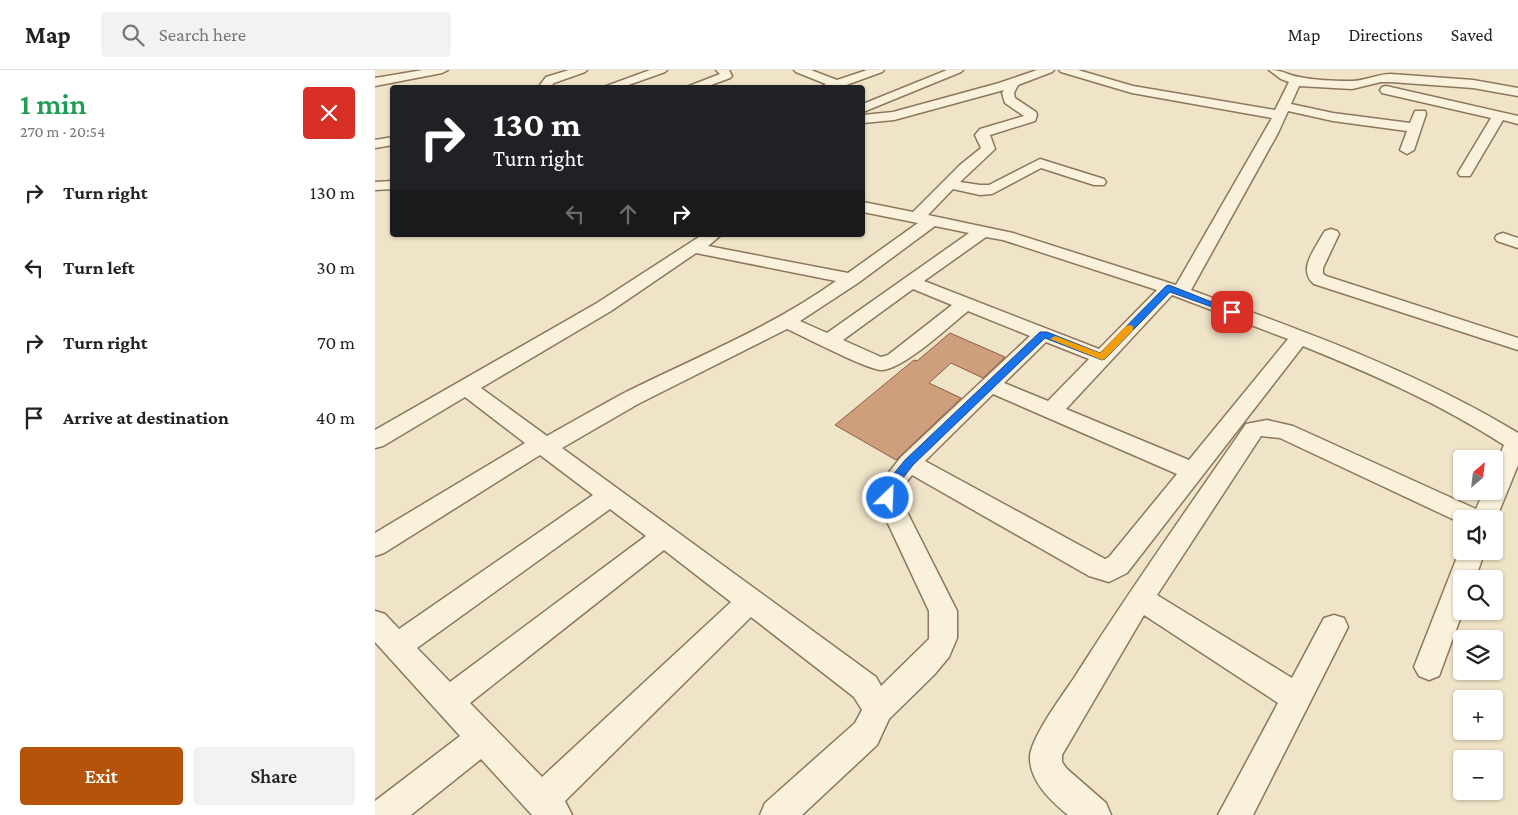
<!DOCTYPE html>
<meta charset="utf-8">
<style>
:root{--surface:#fff;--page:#f2f2f2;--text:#222;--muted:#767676;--line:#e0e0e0;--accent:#b45309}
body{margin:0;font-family:"Crimson Pro",serif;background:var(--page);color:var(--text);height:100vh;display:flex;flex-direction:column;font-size:19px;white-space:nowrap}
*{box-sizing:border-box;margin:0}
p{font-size:16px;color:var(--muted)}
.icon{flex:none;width:28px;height:28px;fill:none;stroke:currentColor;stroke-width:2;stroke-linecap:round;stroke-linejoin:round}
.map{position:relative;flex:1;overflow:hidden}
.side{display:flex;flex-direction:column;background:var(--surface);width:375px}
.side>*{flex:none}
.top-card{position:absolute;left:15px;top:15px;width:475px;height:152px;border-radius:5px;box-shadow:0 1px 4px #0004;background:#202124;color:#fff;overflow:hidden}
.needle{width:32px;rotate:28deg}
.buttons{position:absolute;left:1078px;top:380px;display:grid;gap:10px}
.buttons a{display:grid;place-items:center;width:50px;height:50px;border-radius:5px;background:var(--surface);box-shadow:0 1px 4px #0004;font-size:25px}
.pin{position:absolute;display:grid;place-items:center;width:42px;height:42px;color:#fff;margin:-21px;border-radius:10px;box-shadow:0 2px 8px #0006}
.me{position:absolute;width:55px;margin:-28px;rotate:24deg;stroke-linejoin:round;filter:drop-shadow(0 0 4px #0008)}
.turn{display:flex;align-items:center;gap:18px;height:105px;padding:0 20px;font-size:22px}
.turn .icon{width:65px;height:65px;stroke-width:2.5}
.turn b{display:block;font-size:35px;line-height:42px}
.lanes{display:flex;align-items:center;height:48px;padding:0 20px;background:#0003;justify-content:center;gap:25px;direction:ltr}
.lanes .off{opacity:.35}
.round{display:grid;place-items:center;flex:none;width:52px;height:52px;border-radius:5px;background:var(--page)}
.head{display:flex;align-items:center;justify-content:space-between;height:85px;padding:0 20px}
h1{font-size:30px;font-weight:600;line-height:38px;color:#1e9e55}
.button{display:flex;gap:10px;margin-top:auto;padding:10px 20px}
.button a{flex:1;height:58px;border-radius:5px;background:var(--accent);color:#fff;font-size:20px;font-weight:600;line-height:58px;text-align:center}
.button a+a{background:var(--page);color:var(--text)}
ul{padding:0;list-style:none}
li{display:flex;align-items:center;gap:15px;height:75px;padding:0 20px}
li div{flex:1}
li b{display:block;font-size:19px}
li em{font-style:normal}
header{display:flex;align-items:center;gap:30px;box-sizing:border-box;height:70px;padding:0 25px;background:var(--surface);border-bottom:1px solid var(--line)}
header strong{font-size:24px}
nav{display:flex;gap:28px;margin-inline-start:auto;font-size:18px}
.search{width:350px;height:45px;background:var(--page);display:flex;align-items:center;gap:12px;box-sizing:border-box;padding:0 18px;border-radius:5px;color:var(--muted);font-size:19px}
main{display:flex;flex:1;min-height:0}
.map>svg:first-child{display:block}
.building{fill:#cf9f7d;stroke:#8d5f41}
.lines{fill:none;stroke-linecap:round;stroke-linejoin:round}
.minor-casing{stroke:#8d765c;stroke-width:3}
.minor{fill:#faf1dc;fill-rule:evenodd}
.route{fill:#1a73e8;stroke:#114b97}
.slow{fill:#f59e0b}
</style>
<header>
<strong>Map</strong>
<div class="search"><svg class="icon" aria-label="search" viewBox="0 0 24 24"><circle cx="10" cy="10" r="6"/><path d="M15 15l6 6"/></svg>Search here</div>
<nav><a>Map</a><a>Directions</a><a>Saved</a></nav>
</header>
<main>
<section class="side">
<div class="head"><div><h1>1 min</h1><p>270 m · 20:54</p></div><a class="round" style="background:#d93025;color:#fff"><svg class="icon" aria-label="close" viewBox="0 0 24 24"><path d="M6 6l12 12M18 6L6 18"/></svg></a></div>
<ul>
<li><svg class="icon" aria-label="right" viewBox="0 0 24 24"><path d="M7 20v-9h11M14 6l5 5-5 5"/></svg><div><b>Turn right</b></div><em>130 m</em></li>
<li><svg class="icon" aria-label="left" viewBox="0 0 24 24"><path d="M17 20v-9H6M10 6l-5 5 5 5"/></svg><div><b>Turn left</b></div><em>30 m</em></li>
<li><svg class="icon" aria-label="right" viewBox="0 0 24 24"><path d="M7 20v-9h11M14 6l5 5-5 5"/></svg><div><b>Turn right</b></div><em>70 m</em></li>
<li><svg class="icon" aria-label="arrive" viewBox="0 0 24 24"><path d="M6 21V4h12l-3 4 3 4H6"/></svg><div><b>Arrive at destination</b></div><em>40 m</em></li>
</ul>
<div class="button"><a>Exit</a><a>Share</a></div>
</section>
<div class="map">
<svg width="1143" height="745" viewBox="0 0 1143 745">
<rect width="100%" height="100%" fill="#f0e4c8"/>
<!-- building -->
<polygon class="building" points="575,263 630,287 608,308 576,293 554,313 586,328 521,390 460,355 539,290 542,291"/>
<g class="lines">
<!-- minor casing -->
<g class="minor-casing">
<g id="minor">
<polygon points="48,0 73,0 67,3 0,16 0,8"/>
<polygon points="194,0 212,0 210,2 179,13 177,15 180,18 167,18 165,15 171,7"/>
<polygon points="275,0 292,0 290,2 245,18 226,18"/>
<polygon points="341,0 354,0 357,6 355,8 328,18 309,18 345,4"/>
<polygon points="419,0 436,0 462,10 492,0 509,0 507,2 463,18 444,18 451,14 421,2"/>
<polygon points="572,0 588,0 586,2 488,42 488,34"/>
<path d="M662 0H679L677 2 643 15 639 23 640 28 661 42 662 45 660 51 615 65 620 79 585 112 605 115H614L665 89 729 109 731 112 729 115H719L666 98 617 124 605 125 578 119 553 145 638 163 801 215 897 48 757 23 686 2 684 0H703L758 16 900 40 914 12 906 9 894 0C909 0 911 5 924 7 939 10 958 11 974 11 988 12 1002 4 1016 4L1098 10 1143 18V26L1098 18 1016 12H1006L977 19 924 16 916 34 958 43 1035 53 1040 41H1050L1051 44 1039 80 1032 84 1025 80 1032 61 958 51 913 41 903 63 816 220C928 261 1041 301 1143 363V395L1119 454V449H1086V453L905 368 886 366 782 525 917 608 949 548 959 545 969 548 973 557 878 745H843L903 633 769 545 687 685V692L692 699 731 733 736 745H693C676 731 654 711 655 686 657 666 687 626 699 608 754 521 813 438 871 354L892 350 918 356 1101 439 1109 421H1119V398L1129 375C1064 333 999 305 928 276L752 503 734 512 714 506 537 405 527 418 525 428 582 541V568L574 587 559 605 514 649 502 675 427 745H385L390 733 480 653 487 640 479 627 376 547 190 731 197 745H157L106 689 36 745H0V731L85 666 0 572V541L10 544 24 559 218 425 165 385 9 483 0 486V463L150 373 90 327 8 376 0 378V360L222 233 327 165H346L333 176 473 203 543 153 488 142V132L538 142 585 95 606 78 600 65 605 59 649 46 630 33 627 23 629 20 519 50 488 53V45L518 42 624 13ZM560 156 594 163 452 263 425 251 483 213ZM611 167 628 170 782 220 724 279 549 211ZM321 183 461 211C395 258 321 287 249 323 223 337 197 352 172 366L106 318 236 241ZM538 219 577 235 513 285 506 287 468 270ZM797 225 913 269 814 390 691 339ZM593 241 655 266 526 387 508 410 501 428 554 541V569L506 616 501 607 187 378 263 334 412 259C428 266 494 301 508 300 531 297 573 257 593 241ZM671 272 714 289 673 331 629 313ZM618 324 802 404 734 487 730 489 550 391ZM235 439 271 466 75 612 42 578ZM289 480 356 532 167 707 95 633Z"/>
<polygon points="1011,16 1143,46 1143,54 1128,50 1095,106 1085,106 1083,103 1116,48 1007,23 1005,20 1007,17"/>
<polygon points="18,67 18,75 0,78 0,70"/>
<polygon points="18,111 18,119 0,120 0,112"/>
<path d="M956 159 962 161 964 164 948 198V204L951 206 1143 268V280L939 214C922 200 940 179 948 164L950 161Z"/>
<polygon points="1128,163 1143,168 1143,178 1122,171 1120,168 1122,165"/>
<polygon points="1086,477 1086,481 1110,481 1100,509 1086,509 1086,541 1088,541 1064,606 1054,610 1044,606 1039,597"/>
</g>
</g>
<!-- minor -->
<use href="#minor" class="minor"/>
</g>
<!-- route -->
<polygon class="route" points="794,215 862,242 857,244 854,243 795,222 730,289 727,290 670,268 538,395 521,417 517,431 509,431 507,428 512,412 530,390 665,262 672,262 725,283 791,216"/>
<!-- slow -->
<polygon class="slow" points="755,255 758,256 758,260 730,289 727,290 675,269 680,266 683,267 725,283 751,256"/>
</svg>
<div class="buttons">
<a><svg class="needle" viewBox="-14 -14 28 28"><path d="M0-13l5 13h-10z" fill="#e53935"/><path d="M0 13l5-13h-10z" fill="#767676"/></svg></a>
<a><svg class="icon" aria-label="sound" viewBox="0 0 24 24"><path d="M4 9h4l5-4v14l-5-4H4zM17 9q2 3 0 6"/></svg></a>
<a><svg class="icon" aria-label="search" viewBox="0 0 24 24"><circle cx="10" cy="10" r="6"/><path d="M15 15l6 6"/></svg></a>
<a><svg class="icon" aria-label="layers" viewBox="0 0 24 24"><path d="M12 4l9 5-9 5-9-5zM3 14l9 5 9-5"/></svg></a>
<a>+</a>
<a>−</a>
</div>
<div class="pin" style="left:857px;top:242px;background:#d93025"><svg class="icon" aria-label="arrive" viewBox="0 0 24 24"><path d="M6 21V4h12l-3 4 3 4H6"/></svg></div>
<svg class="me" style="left:513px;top:428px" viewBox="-20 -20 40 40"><circle r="17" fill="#1a73e8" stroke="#fff" stroke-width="3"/><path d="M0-11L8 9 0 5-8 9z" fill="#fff"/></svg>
<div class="top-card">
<div class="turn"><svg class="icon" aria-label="right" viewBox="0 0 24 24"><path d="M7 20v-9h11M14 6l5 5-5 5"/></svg><div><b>130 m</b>Turn right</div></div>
<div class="lanes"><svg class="icon off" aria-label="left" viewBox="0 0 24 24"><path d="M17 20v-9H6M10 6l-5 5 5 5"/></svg><svg class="icon off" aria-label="ahead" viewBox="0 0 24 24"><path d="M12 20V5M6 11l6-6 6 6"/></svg><svg class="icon" aria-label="right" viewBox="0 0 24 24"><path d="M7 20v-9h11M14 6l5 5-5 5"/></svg></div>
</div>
</div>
</main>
